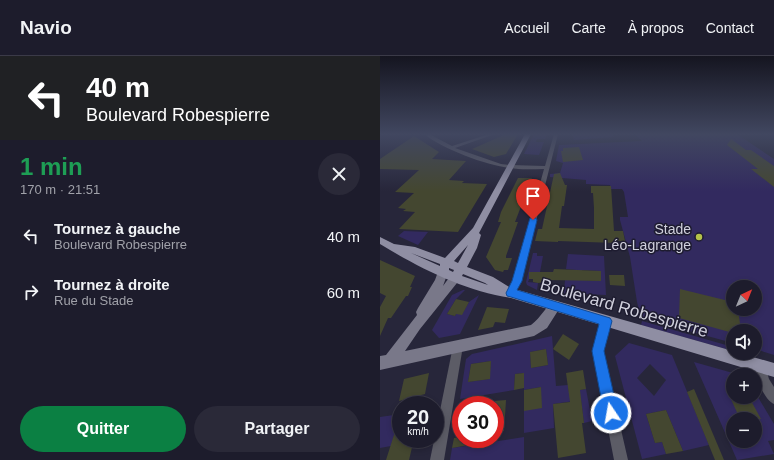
<!DOCTYPE html>
<html lang="fr">
<meta charset="utf-8">
<style>
:root{--surface:#1d1c2c;--page:#2a2938;--text:#f1f3f6;--muted:#a0a1a9;--line:#3b3a48;--accent:#0b8043}
body{margin:0;font-family:Arial,sans-serif;background:var(--page);color:var(--text);height:100vh;display:flex;flex-direction:column;font-size:15px;white-space:nowrap}
*{box-sizing:border-box;margin:0}
p{font-size:13px;color:var(--muted)}
.icon{flex:none;width:22px;height:22px;fill:none;stroke:currentColor;stroke-width:2;stroke-linecap:round;stroke-linejoin:round}
.map{position:relative;flex:1;overflow:hidden}
.side{display:flex;flex-direction:column;background:var(--surface);width:380px}
.side>*{flex:none}
.top-card{background:#202124;color:#fff;overflow:hidden}
.needle{width:26px;rotate:43deg}
.tools{position:absolute;left:346px;top:224px;display:grid;gap:8px}
.tools a{display:grid;place-items:center;width:36px;height:36px;border-radius:50%;background:var(--surface);box-shadow:0 2px 6px #0003,0 0 0 1px var(--line);font-size:20px}
.speed{position:absolute;left:12px;top:340px;display:flex;gap:8px;font-size:20px;font-weight:700;text-align:center}
.speed>*{display:grid;place-content:center;width:52px;height:52px;border-radius:50%;background:var(--surface);box-shadow:0 2px 6px #0003,0 0 0 1px var(--line);line-height:1}
.speed small{font-size:10px;font-weight:400}
.speed .limit{border:6px solid #d22;background:#fff;color:#111}
.pin{position:absolute;display:grid;place-items:center;width:34px;height:34px;color:#fff;margin:-41px -17px;border-radius:50% 50% 50% 0;rotate:-45deg;box-shadow:0 0 4px #0007}
.pin .icon{rotate:45deg}
.me{position:absolute;width:44px;margin:-22px;rotate:348deg;stroke-linejoin:round;filter:drop-shadow(0 0 3px #0008)}
.turn{display:flex;align-items:center;gap:14px;height:84px;padding:0 20px;font-size:18px}
.turn .icon{width:52px;height:52px;stroke-width:2.5}
.turn b{display:block;font-size:28px;line-height:34px}
.round{display:grid;place-items:center;flex:none;width:42px;height:42px;border-radius:21px;background:var(--page)}
.headline{display:flex;align-items:center;justify-content:space-between;height:68px;padding:0 20px}
h1{font-size:24px;font-weight:800;line-height:30px;color:#1e9e55}
.cta{display:flex;gap:8px;margin-top:auto;padding:8px 20px}
.cta a{flex:1;height:46px;border-radius:24px;background:var(--accent);color:#fff;font-size:16px;font-weight:800;line-height:46px;text-align:center}
.cta a+a{background:var(--page);color:var(--text)}
ul{padding:0;list-style:none}
li{display:flex;align-items:center;gap:12px;height:56px;padding:0 20px}
li div{flex:1}
li b{display:block;font-size:15px}
li em{font-style:normal}
header{display:flex;align-items:center;gap:24px;box-sizing:border-box;height:56px;padding:0 20px;background:var(--surface);border-bottom:1px solid var(--line)}
header strong{font-size:19px}
nav{display:flex;gap:22px;margin-inline-start:auto;font-size:14px}
main{display:flex;flex:1;min-height:0}
.map>svg:first-child{display:block}
.green{fill:#322a5f;fill-rule:evenodd}
.building{fill:#444730}
.lines{fill:none;stroke-linecap:round;stroke-linejoin:round}
.street{fill:#5c5c66;fill-rule:evenodd}
.secondary{fill:#797889;fill-rule:evenodd}
.primary{fill:#8f8ea3;fill-rule:evenodd}
.route{fill:#1a73e8;stroke:#114b97}
.poi-dot{fill:#b4c24a;stroke:#1e1c30;stroke-width:1.5}
.labels{text-anchor:middle;dominant-baseline:central;stroke-width:3;stroke-linejoin:round;paint-order:stroke}
.poi-label{font-size:14px;fill:#d0d0dd;stroke:#1e1c30;text-anchor:end}
.near-street-label{font-size:17px;fill:#d0d0dd;stroke:#1e1c30}
</style>
<header>
<strong>Navio</strong>
<nav><a>Accueil</a><a>Carte</a><a>À propos</a><a>Contact</a></nav>
</header>
<main>
<section class="side">
<div class="top-card">
<div class="turn"><svg class="icon" aria-label="left" viewBox="0 0 24 24"><path d="M17 20v-9H6M10 6l-5 5 5 5"/></svg><div><b>40 m</b>Boulevard Robespierre</div></div>
</div>
<div class="headline"><div><h1>1 min</h1><p>170 m · 21:51</p></div><a class="round"><svg class="icon" aria-label="close" viewBox="0 0 24 24"><path d="M6 6l12 12M18 6L6 18"/></svg></a></div>
<ul>
<li><svg class="icon" aria-label="left" viewBox="0 0 24 24"><path d="M17 20v-9H6M10 6l-5 5 5 5"/></svg><div><b>Tournez à gauche</b><p>Boulevard Robespierre</p></div><em>40 m</em></li>
<li><svg class="icon" aria-label="right" viewBox="0 0 24 24"><path d="M7 20v-9h11M14 6l5 5-5 5"/></svg><div><b>Tournez à droite</b><p>Rue du Stade</p></div><em>60 m</em></li>
</ul>
<div class="cta"><a>Quitter</a><a>Partager</a></div>
</section>
<div class="map">
<svg width="394" height="404" viewBox="0 0 394 404">
<rect width="100%" height="100%" fill="#27263a"/>
<!-- green -->
<g class="green">
<polygon points="154,78 167,78 165,83 157,83 156,86 164,86 159,99 144,98"/>
<polygon points="192,78 232,78 234,81 194,84"/>
<path d="M255 78H357L394 103V299L375 293V275H353V287L261 262 257 246 250 201 240 164V161H248L244 136 242 133H231L230 129 206 128V124L170 121V118L180 117 183 107 176 105 179 89 262 85ZM353 231H375V253H353Z"/>
<polygon points="24,175 48,176 38,189 18,180"/>
<polygon points="153,197 157,197 157,200 163,200 160,216 150,221 148,226 158,227 157,234 147,229 146,226"/>
<path d="M188 198 224 200 226 239 184 237 185 224H195L196 214 186 213ZM202 214 221 215V225L202 224Z"/>
<polygon points="83,234 85,234 76,243 67,258 75,260 76,258 82,258 89,246 99,239 80,278 59,282 52,274 72,239"/>
<polygon points="262,265 353,291 353,295 261,269"/>
<path d="M172 280 176 330 188 329 189 336 206 333 212 365 204 367 201 344 173 348 174 372 144 377V355L161 331 144 334V317L135 318 134 334 80 343 86 303 92 298ZM166 293 168 309 151 312 150 296ZM111 305 109 323 88 326 91 308Z"/>
<path d="M249 287 292 299 329 389 303 395 286 354 266 358 275 387 282 386 286 398 262 403 235 300ZM270 308 286 324 274 340 257 322Z"/>
<path d="M314 306 360 319H353V341H375V336L394 368V384L388 385 394 398 357 404ZM353 363H375V385H353Z"/>
<polygon points="21,358 11,390 0,392 0,361"/>
<polygon points="144,381 144,404 70,404 72,392"/>
</g>
<!-- building -->
<g class="building">
<polygon points="126,78 138,78 126,98 114,101 92,93"/>
<polygon points="34,80 59,96 52,103 86,105 69,124 84,125 82,127 107,128 78,176 19,173 35,156 23,155 26,153 18,152 34,137 15,136 39,114 0,113 0,103"/>
<polygon points="351,83 366,94 371,94 394,110 394,131 371,113 378,113 347,89"/>
<polygon points="199,91 203,104 183,106 181,95 183,95 183,92"/>
<polygon points="180,117 185,129 187,129 184,150 182,150 179,172 214,173 214,152 213,137 211,137 211,130 231,130 234,175 243,175 245,185 236,185 236,187 178,185 178,186 155,185 158,173 162,173 174,118"/>
<polygon points="138,122 152,122 135,166 138,166 126,200 126,202 132,202 128,214 124,214 123,216 115,214 106,201 121,166 118,166 121,156"/>
<polygon points="0,204 35,220 30,231 32,231 28,240 26,240 11,262 8,262 0,280 0,251 6,240 0,237"/>
<polygon points="174,213 221,215 221,225 168,224 168,226 158,227 153,226 153,223 149,223 149,216 173,216"/>
<polygon points="229,219 244,219 245,230 230,229"/>
<polygon points="300,233 353,246 353,253 358,253 361,275 353,275 353,277 299,262"/>
<polygon points="76,243 89,246 82,259 76,258 75,260 67,258"/>
<polygon points="107,251 129,253 125,267 115,266 113,271 98,274"/>
<polygon points="183,278 199,288 189,304 173,293"/>
<polygon points="166,293 168,309 151,312 150,296"/>
<polygon points="111,305 110,323 88,326 91,308"/>
<polygon points="203,314 206,333 200,334 204,367 202,367 206,397 178,402 173,348 190,346 186,317"/>
<polygon points="49,317 45,338 19,345 24,323"/>
<polygon points="144,317 144,332 134,334 135,318"/>
<polygon points="161,331 162,352 144,355 144,334"/>
<polygon points="314,333 344,404 335,404 307,336"/>
<polygon points="350,341 369,341 381,363 360,363"/>
<polygon points="126,344 124,375 115,377 115,345"/>
<polygon points="286,354 303,395 286,398 282,386 275,387 266,358"/>
<polygon points="19,363 21,363 21,383 34,383 29,404 6,404"/>
<polygon points="81,381 81,383 101,383 101,387 72,392 74,382"/>
</g>
<g class="lines">
<!-- street -->
<g class="street">
<path d="M44 78H49L72 90 109 78H115L75 92 121 108 131 109 165 110 174 78H178L141 225 134 240 131 241 128 240 126 237 133 225 164 113C153 113 141 114 130 112 105 109 63 93 44 78Z"/>
<polygon points="226,260 230,262 231,265 223,295 248,404 234,404 213,295 221,265 222,262"/>
<polygon points="78,285 82,286 83,290 64,404 50,404 73,290 74,286"/>
<path d="M380 304 384 306 389 323 394 331V348C384 344 372 316 376 306Z"/>
</g>
<!-- secondary -->
<path class="secondary" d="M63 212 67 213 68 216 63 230C67 225 71 216 80 219L81 222 40 273 25 295 151 269C161 262 167 248 175 245L179 246 181 250 167 272 154 280 0 314V300L6 299 37 259 36 256 38 252 55 224 59 213Z"/>
<!-- primary -->
<path class="primary" d="M145 78H151L99 177 101 179 97 192 87 211 113 221 131 232 353 295V297H359L394 307V321L131 242C85 235 39 212 0 188V181L14 188 35 191 65 202 93 172ZM88 189 78 207 74 205ZM31 197 60 208V210ZM69 212 74 214 73 216 69 214ZM83 218 105 227 108 229 82 220Z"/>
</g>
<!-- sky -->
<linearGradient id="sky" x2="0" y2="1"><stop stop-color="#151520"/><stop offset="0.58" stop-color="#414760"/><stop offset="1" stop-color="#414760" stop-opacity="0"/></linearGradient>
<rect width="394" height="135" fill="url(#sky)"/>
<!-- route -->
<polygon class="route" points="150,162 156,162 157,164 142,225 137,234 230,262 232,265 224,295 238,357 236,363 231,365 226,363 224,357 212,295 219,268 131,241 127,240 126,237 132,225"/>
<!-- markers -->
<circle class="poi-dot" cx="319" cy="181" r="4"/>
<g class="labels">
<!-- poi labels -->
<g class="poi-label">
<text x="311" y="173">Stade<tspan x="311" dy="16">Léo-Lagrange</tspan></text>
</g>
<!-- near-street labels -->
<g class="near-street-label">
<text transform="translate(244 252) rotate(16)">Boulevard Robespierre</text>
</g>
</g>
</svg>
<div class="tools">
<a><svg class="needle" viewBox="-14 -14 28 28"><path d="M0-13l5 13h-10z" fill="#e53935"/><path d="M0 13l5-13h-10z" fill="#a0a1a9"/></svg></a>
<a><svg class="icon" aria-label="sound" viewBox="0 0 24 24"><path d="M4 9h4l5-4v14l-5-4H4zM17 9q2 3 0 6"/></svg></a>
<a>+</a>
<a>−</a>
</div>
<div class="speed"><div>20<small>km/h</small></div><div class="limit">30</div></div>
<div class="pin" style="left:153px;top:164px;background:#d93025"><svg class="icon" aria-label="arrive" viewBox="0 0 24 24"><path d="M6 21V4h12l-3 4 3 4H6"/></svg></div>
<svg class="me" style="left:231px;top:357px" viewBox="-20 -20 40 40"><circle r="17" fill="#1a73e8" stroke="#fff" stroke-width="3"/><path d="M0-11L8 9 0 5-8 9z" fill="#fff"/></svg>
</div>
</main>
